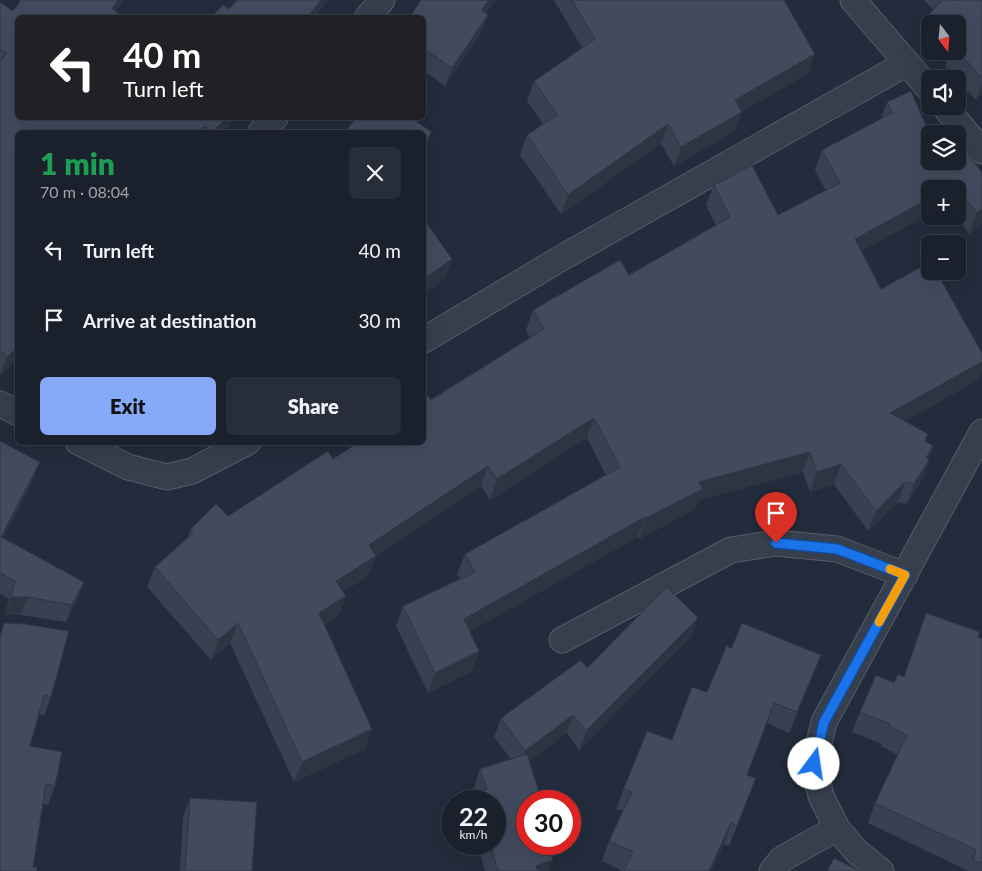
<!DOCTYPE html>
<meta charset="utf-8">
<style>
:root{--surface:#1a212d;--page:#272e39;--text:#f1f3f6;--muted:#9fa3aa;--line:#383e49;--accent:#87aaf8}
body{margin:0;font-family:Lato,sans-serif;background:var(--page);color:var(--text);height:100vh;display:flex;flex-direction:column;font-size:19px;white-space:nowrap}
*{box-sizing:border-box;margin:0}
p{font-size:16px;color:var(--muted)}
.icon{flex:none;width:28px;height:28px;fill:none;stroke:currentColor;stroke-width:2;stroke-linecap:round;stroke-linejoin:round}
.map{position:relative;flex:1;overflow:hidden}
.side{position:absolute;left:15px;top:130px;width:411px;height:315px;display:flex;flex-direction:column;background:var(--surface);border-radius:8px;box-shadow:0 5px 20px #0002,0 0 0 1px var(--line)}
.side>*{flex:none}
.banner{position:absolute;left:15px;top:15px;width:411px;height:105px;border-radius:8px;box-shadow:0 5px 20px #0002,0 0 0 1px var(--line);background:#202124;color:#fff;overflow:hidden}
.needle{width:32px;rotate:164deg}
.buttons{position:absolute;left:921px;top:15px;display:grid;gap:10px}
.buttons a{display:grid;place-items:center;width:45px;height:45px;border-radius:8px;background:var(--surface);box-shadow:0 5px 20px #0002,0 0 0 1px var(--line);font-size:25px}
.speed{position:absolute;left:441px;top:790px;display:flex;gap:10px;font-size:25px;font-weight:700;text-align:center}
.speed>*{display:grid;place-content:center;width:65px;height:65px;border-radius:50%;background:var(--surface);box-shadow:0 5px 20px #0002,0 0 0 1px var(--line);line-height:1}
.speed small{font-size:12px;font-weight:400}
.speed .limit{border:8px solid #d22;background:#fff;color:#111}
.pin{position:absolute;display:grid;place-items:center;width:42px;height:42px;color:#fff;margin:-51px -21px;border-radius:50% 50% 50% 0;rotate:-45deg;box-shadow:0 0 5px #0007}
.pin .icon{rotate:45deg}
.me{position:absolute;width:55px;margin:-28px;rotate:14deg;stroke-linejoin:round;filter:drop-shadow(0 0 4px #0008)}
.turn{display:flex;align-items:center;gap:18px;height:105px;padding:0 25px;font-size:22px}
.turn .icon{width:65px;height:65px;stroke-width:2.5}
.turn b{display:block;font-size:35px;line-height:42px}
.round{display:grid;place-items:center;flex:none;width:52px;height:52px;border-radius:8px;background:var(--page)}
.overview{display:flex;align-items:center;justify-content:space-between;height:85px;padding:0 25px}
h1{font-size:30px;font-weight:800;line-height:38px;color:#1e9e55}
.action{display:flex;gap:10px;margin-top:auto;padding:10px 25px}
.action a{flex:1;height:58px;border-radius:8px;background:var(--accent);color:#111;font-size:20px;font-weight:800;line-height:58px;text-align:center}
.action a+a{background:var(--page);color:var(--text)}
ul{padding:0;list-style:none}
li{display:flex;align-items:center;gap:15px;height:70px;padding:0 25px}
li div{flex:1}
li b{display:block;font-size:19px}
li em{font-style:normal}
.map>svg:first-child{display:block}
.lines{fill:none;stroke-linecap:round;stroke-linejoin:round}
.minor-casing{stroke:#555c6a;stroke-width:27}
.minor{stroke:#373e4c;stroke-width:25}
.wall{fill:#394051}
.shaded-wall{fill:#2e3442}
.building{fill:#424b5e;stroke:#2e3442}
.route-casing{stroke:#114b97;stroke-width:12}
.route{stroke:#1a73e8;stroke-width:9}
.slow{stroke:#f59e0b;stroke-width:9}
</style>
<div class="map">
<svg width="982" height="871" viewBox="0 0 982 871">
<rect width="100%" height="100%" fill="#232c3c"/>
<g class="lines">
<!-- minor casing -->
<g class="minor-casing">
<g id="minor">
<polyline points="853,0 930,90"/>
<polyline points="367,18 382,0"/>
<polyline points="944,106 982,151"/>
<polyline points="261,132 275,118"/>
<polyline points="424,340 565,256 907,63"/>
<polyline points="0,404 18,413"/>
<polyline points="78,442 128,467 167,477 192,471 248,442"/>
<polyline points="562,640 731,550 776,543 837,549 905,575"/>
<polyline points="772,871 782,859 837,828"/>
<polyline points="881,871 856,851 837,828 821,796 814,764 824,722 982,432"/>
</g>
</g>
<!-- minor -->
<use href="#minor" class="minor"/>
</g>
<!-- wall -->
<g class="wall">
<polygon points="21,0 123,0 115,12 18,118 232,118 229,125 222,132 18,132 18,357 0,375 0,2 13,11"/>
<polygon points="554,0 784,0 808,74 742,111 735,131 674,166 661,144 561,214 520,155 527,135 543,124 527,101 534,81 582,48"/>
<polygon points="924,0 982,0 982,94 976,100 958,80 958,79 956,79 945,67 947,60 939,51 958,51 958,24 930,24 930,42 922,34 930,13 933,10"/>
<polygon points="486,14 488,15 481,33 445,86 424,71 424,18"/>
<polygon points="887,102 930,161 958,161 982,224 969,234 956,216 958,216 958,189 930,189 861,251 881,289 982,353 982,370 978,380 905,421 928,434 925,441 929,460 922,480 907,504 898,502 868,531 834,484 810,492 803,472 699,500 695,509 639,539 638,537 470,631 479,651 472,671 428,693 396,626 403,606 460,579 457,574 465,554 606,475 587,438 490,500 481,486 376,556 368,576 343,592 338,617 324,625 372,729 365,749 294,782 230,643 211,660 147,587 155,567 188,537 190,530 228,516 333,459 530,338 526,330 533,310 629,275 716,225 706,205 714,185 778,215 826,191 815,170 822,150 881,119"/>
<polygon points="0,441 34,479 3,538 84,582 78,599 66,622 21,615 5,615 9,599 0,594"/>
<polygon points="4,623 51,697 44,716 39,714 30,746 55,786 48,805 43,804 33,867 0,871 0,634"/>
<polygon points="691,637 579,750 567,733 529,761 528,801 549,871 485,871 480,853 482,847 481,844 495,844 495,801 478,801 474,788 480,769 511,759 494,737 501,718 587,668"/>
<polygon points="978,637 982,694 982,871 969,871 868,823 875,803 898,755 881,746 882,744 852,732 860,712 894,683 904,677"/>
<polygon points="813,676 789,733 767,723 747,775 748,798 729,846 724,844 711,871 623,871 602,861 609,841 623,811 616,809 624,788 672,740 707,692"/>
<polygon points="190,798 252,871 180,871 183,817"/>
</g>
<!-- shaded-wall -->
<g class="shaded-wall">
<polygon points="118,0 123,0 112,18 112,9"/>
<polygon points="321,0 328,0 315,18 307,18"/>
<polygon points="489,0 496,0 475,29 482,10"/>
<polygon points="488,15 481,33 445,86 452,68"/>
<polygon points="815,54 808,74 728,119 735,100"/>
<polygon points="982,83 982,94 976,100"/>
<polygon points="742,112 735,131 674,166 681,147"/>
<polygon points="226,118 232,118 229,125 222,132 212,132"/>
<polygon points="668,124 661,144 561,214 568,195"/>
<polygon points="205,126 202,132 198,132"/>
<polygon points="432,132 425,152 424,154 424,144"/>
<polygon points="930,198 930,214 847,259 855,239"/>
<polygon points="982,209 982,224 969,234 977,213"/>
<polygon points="452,259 445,279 424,294 424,279"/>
<polygon points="18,346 18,357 0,375 7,357"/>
<polygon points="982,362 982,370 978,380 883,434 890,413"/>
<polygon points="594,418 587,438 490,500 497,479"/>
<polygon points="933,446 922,480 907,504 914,484 926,458"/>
<polygon points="810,452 803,472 699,500 695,509 639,539 646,518 699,482"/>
<polygon points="40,462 34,479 0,544 0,539"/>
<polygon points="841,464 834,484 810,492 817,472"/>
<polygon points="488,466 481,486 372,558 376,556 368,576 329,601 336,581 369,545"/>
<polygon points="905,482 898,502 868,531 876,511"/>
<polygon points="645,517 638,537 457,639 464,619"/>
<polygon points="84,582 78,599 66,622 72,605"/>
<polygon points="346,596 338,617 312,634 319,613"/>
<polygon points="11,597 28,597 21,615 5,615"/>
<polygon points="698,618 691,637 579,750 586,731"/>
<polygon points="238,623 230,643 211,660 218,640"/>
<polygon points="479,651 472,671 428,693 435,673"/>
<polygon points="821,655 813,676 789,733 797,712"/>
<polygon points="573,715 567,733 518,769 525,751"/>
<polygon points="372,729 365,749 294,782 302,762"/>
<polygon points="731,823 724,844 711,871 709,871"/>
<polygon points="553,860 549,871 535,871 536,866"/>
</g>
<!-- building -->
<g class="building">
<polygon points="21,0 118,0 112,9 125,18 18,18 18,118 226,118 212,132 205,126 198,132 18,132 18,346 7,357 0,350 0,62 7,53 0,49 0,2 13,11"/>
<polygon points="237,0 321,0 307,18 210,18 223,5 229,9"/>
<polygon points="421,0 489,0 482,10 488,15 452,68 427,51 424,55 424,18 409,18"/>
<polygon points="572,0 784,0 815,54 735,100 742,112 681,147 668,124 568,195 527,135 557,115 534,81 595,39"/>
<polygon points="943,0 982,0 982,78 957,51 958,24 940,24 930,13"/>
<polygon points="911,91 930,134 930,161 958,161 958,157 960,160 967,154 982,172 982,209 977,213 954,185 947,189 930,189 930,198 855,239 881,289 930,262 930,271 936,271 982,353 982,362 890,413 928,434 925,441 933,446 926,458 929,460 914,484 905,482 876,511 841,464 817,472 810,452 699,482 703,489 646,518 645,517 464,619 479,651 435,673 403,606 475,572 465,554 620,467 594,418 497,479 488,466 369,545 376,556 336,581 346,596 319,613 372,729 302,762 238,623 218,640 155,567 193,533 190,530 216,504 228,516 328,451 333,459 359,442 424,442 424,400 428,396 431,400 544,329 533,310 620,260 629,275 730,217 714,185 752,165 778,215 840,183 822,150 892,113 887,102"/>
<polygon points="356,118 411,118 432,132 424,144 424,132 345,132"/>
<polygon points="424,219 452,259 424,279"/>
<polygon points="0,441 40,462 1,537 84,582 72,605 28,597 11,597 15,581 0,573"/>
<polygon points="667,587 698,618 586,731 573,715 525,751 501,718 581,660 587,668"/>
<polygon points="926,613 980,632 978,637 982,639 982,863 973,860 976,850 875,803 907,735 889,726 890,724 860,712 876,675 894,683 898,674 904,677"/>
<polygon points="4,623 25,624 69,631 51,697 44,695 30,746 62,752 55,786 46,784 33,867 37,867 37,871 0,871 0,637"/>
<polygon points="742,623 821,655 797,712 774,703 747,775 756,778 737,826 731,823 709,871 624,871 633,852 609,841 632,792 624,788 647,731 672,740 692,687 707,692 727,645 731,649"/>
<polygon points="527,754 542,801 528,801 528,844 547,844 553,860 536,866 538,871 498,871 490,844 495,844 495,801 484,801 487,800 483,790 487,789 480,769"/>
<polygon points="190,798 257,802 252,871 185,871"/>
<polygon points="834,858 860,871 827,871"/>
</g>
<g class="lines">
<!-- route casing -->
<g class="route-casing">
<polyline id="route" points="776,543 837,549 905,575 824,722 814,764"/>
</g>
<!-- route -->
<use href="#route" class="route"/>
<!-- slow -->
<polyline class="slow" points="879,622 905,575 890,569"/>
</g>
</svg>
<div class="buttons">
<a><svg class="needle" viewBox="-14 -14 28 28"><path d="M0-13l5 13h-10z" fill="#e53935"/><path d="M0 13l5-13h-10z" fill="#9fa3aa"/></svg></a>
<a><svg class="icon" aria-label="sound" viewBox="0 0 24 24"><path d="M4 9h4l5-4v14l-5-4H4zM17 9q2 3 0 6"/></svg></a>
<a><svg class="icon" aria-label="layers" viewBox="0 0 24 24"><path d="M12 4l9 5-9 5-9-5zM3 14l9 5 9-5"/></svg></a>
<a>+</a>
<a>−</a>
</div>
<div class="speed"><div>22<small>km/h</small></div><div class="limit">30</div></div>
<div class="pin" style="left:776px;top:543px;background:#d93025"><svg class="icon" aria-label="arrive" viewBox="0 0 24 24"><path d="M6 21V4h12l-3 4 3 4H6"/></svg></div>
<svg class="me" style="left:814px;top:764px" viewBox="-20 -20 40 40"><circle r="19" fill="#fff"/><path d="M0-13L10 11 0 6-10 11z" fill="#1a73e8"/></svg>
<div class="banner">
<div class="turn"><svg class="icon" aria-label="left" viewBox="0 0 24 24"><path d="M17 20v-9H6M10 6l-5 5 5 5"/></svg><div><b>40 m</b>Turn left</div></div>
</div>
<section class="side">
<div class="overview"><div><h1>1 min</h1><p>70 m · 08:04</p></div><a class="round"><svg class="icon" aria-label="close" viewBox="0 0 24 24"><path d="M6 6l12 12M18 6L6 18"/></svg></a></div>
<ul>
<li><svg class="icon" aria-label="left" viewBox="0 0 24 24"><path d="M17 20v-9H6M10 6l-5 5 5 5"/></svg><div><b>Turn left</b></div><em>40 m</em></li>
<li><svg class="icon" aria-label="arrive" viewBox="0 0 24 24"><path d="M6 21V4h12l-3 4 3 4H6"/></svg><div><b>Arrive at destination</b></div><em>30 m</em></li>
</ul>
<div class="action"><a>Exit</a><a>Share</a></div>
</section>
</div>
